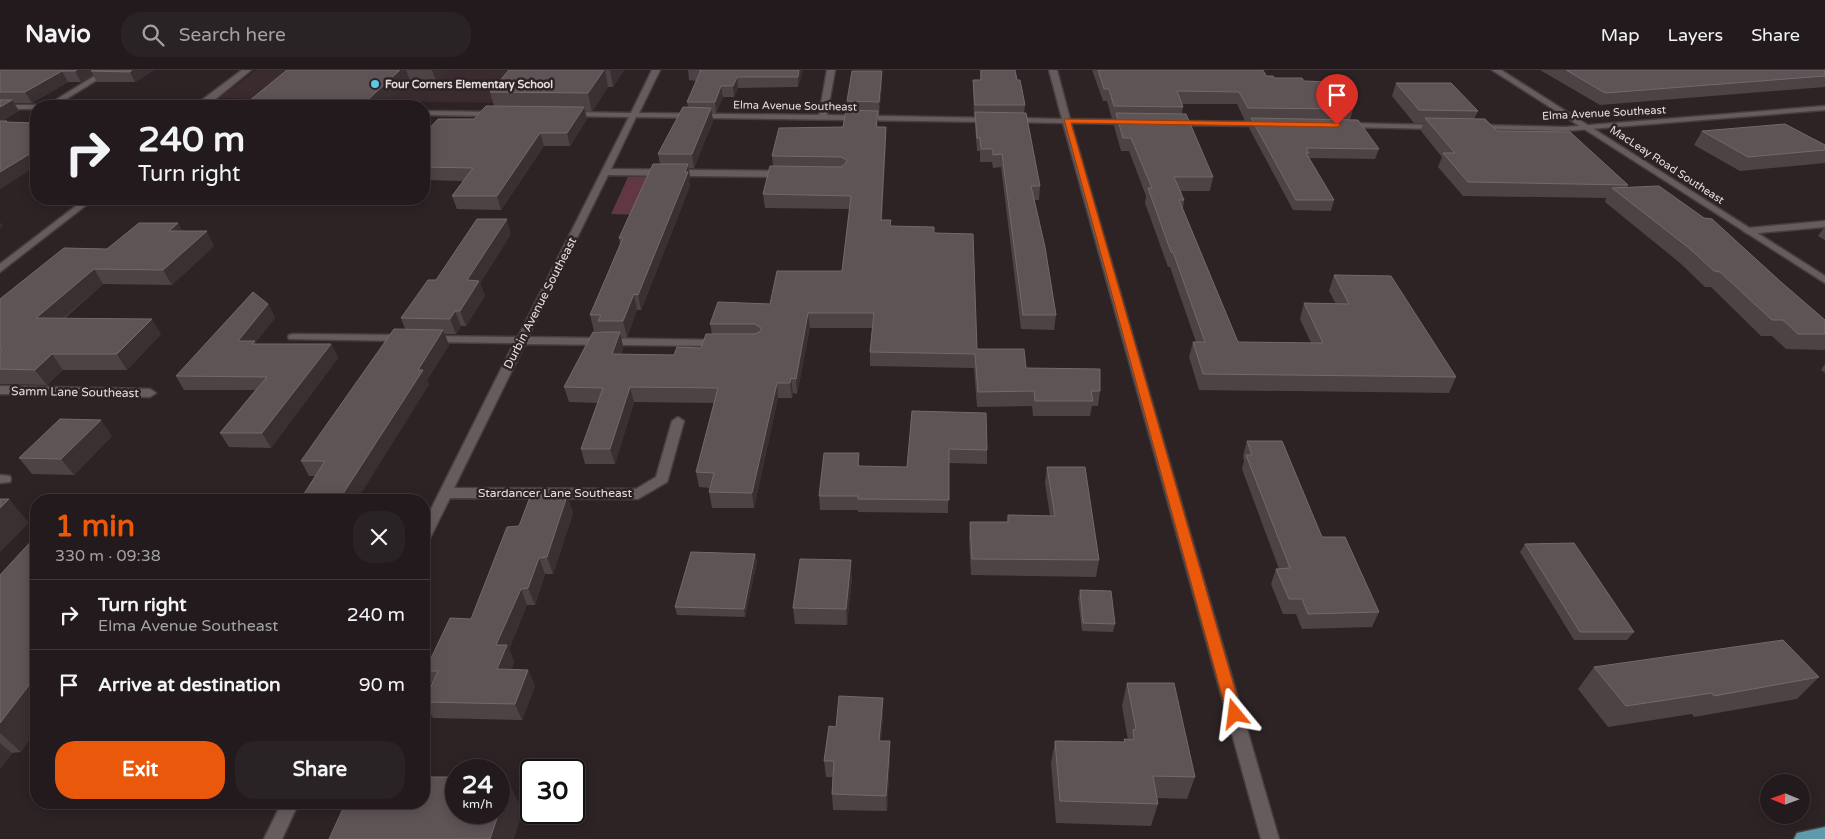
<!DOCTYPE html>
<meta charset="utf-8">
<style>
:root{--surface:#221a1c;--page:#2a2325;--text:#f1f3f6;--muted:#a2a1a3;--line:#3f383b;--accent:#ea580c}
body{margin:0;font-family:"Varela Round",sans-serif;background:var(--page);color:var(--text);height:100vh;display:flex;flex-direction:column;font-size:19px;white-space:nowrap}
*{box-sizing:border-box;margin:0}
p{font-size:16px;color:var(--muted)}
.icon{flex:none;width:28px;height:28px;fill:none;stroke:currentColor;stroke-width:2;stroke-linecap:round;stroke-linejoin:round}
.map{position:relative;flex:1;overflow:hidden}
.side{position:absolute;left:30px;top:424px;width:400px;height:315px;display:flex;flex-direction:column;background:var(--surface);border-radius:20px;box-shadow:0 2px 12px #0003,0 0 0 1px var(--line)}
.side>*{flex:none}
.guide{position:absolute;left:30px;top:30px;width:400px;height:105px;border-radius:20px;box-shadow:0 2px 12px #0003,0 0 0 1px var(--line);background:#221a1c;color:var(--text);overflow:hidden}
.needle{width:32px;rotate:271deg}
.tools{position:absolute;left:1760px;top:704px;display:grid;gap:10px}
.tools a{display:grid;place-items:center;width:50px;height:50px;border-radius:50%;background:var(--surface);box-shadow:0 2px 12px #0003,0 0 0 1px var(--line);font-size:25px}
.speed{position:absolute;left:445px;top:689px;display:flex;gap:10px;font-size:25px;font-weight:700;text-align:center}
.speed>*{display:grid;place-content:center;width:65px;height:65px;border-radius:50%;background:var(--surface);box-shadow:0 2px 12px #0003,0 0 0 1px var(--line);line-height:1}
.speed small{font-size:12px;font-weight:400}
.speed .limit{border:2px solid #111;border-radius:8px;background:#fff;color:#111}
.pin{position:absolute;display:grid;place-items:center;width:42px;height:42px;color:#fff;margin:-51px -21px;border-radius:50% 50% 50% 0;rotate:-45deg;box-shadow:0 0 5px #0007}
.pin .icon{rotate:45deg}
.me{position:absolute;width:55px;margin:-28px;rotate:344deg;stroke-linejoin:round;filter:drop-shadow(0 0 4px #0008)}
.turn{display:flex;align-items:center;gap:18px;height:105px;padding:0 25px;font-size:22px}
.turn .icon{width:65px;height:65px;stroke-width:2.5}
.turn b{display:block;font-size:35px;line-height:42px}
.round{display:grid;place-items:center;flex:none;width:52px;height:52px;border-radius:20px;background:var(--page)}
.headline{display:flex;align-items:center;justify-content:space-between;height:85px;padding:0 25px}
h1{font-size:30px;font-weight:800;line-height:38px;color:var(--accent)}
.cta{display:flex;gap:10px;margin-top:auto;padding:10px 25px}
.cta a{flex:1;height:58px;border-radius:20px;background:var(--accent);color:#fff;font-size:20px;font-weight:800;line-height:58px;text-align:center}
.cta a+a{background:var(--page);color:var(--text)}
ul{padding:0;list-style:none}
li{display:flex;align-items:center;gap:15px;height:70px;padding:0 25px;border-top:1px solid var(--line)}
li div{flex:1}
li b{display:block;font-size:19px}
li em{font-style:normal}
header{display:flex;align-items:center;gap:30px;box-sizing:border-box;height:70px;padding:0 25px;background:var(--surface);border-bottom:1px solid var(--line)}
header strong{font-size:24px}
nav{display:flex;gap:28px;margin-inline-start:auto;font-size:18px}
.search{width:350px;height:45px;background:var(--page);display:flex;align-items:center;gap:12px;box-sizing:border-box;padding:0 18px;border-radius:20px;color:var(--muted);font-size:19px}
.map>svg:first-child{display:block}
.built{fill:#3a2b2e}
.green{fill:#613841}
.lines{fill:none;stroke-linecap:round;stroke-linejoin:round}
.minor-casing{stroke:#473e40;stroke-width:3}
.tertiary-casing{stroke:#473e40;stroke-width:3}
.primary-casing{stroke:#473e40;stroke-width:3}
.minor{fill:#675c5d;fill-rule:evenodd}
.tertiary{fill:#675c5d;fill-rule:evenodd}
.primary{fill:#5c9aac;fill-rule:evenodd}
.wall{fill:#4d4345}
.shaded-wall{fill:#3a2f31}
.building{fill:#5e5355;stroke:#73696b}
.route{fill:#ea580c;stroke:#983908}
.poi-dot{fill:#5ac8e6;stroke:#2d2325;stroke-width:2}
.labels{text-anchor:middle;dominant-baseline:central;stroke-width:5;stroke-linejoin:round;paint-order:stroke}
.far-poi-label{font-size:11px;font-weight:bold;fill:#e5dedf;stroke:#2d2325;text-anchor:start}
.far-street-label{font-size:11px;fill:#e5dedf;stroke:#2d2325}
.street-label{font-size:12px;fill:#e5dedf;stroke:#2d2325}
</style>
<header>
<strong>Navio</strong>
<div class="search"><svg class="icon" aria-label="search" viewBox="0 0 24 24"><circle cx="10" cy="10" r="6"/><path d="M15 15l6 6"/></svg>Search here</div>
<nav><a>Map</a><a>Layers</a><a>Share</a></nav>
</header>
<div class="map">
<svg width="1825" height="769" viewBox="0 0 1825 769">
<rect width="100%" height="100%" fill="#2d2325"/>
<!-- built -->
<polygon class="built" points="256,0 522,0 496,33 220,28"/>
<!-- green -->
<polygon class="green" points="628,107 670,107 639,145 611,144"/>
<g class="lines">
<!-- minor casing -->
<g class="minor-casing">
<g id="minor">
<polygon points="104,0 113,0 55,36 46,36"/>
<polygon points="242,0 251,0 207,36 199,36 202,30"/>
<polygon points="652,0 660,0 639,43 819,45 827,0 835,0 827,45 991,48 995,50 991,52 636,47 611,99 784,101 788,104 784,107 608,105 528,267 720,270 725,273 720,276 525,274 454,418 636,419 656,407 672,351 678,347 684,351 668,409 667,412 638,429 450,428 429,470 424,471 424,453 514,273 430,272 425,269 430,266 518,267 629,47 569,46 565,44 569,42 631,43"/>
<polygon points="1049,0 1057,0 1070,49 1131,50 1135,52 1131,54 1071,53 1279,769 1261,769 1063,53 1011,52 1007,50 1011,48 1062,49"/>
<polygon points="0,35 36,35 39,36 36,36 36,39 0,39"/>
<polygon points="1825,36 1825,40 1565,61 1476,59 1472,57 1476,55 1565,57"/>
<polygon points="424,41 496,42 500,44 496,46 424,45"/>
<polygon points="1171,51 1266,52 1270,54 1266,56 1174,55 1170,53"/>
<polygon points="1343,53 1439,55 1443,57 1439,59 1346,57 1343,57"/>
<polygon points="85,129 94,129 0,202 0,194"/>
<polygon points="1825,151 1825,157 1748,164 1743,161 1748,158"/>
<polygon points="293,264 403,265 408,268 403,271 289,269 288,267 289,265"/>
<polygon points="0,316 150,319 156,323 150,327 0,324"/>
<polygon points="0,405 10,406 11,409 10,412 0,413"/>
<polygon points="282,732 299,732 282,769 264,769"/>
</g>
</g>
<!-- tertiary casing -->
<g class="tertiary-casing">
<polygon id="tertiary" points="1492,0 1501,0 1825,206 1825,213"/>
</g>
<!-- primary casing -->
<g class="primary-casing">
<polygon id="primary" points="1825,757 1825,769 1794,769 1797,763"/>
</g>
<!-- minor -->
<use href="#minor" class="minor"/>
<!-- tertiary -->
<use href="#tertiary" class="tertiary"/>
<!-- primary -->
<use href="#primary" class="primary"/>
</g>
<!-- wall -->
<g class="wall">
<polygon points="0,0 154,0 135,12 97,12 93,5 81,12 68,12 32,33 14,33 19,41 1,51 8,53 36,53 36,96 0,119"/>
<polygon points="287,0 445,0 436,11 410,10 383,36 243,36"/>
<polygon points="509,0 624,0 613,17 608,17 592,42 585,41 587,49 570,76 544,76 501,140 457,139 452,126 463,111 424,110 424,64 474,49 494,36 490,22"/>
<polygon points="688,0 803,0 798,17 738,18 734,27 723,27 716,43 712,43 713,51 694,98 689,98 690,108 689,110 690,116 641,240 637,240 627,267 621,267 623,277 621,285 674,285 701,278 712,264 710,254 770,234 842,201 849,139 765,138 763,124 773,96 772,86 843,57 848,40 847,31 882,14 879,45 878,45 878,57 886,57 886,69 882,150 891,156 934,163 977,279 1026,298 1100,321 1098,336 1092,336 1090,346 1033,346 1032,336 977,337 974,298 870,296 870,282 872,258 810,258 797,324 793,323 792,328 778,328 754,438 712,438 709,422 710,418 699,417 696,402 714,333 634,332 615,394 585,394 581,379 598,333 569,332 564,317 601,262 601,261 594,261 590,245 620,174 619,168 660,94 658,84 688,37 687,32 696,11 689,10"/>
<polygon points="980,0 1015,0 1017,10 1025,35 1024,43 1040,116 1039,130 1034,130 1056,245 1054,260 1021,259 1001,97 993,98 992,92 980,92 980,81 977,81 975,55 975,47 974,47 973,22 973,10 980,10"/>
<polygon points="1092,0 1263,0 1266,6 1275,8 1304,11 1353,39 1350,50 1379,79 1375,89 1309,88 1334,130 1331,141 1293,140 1249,58 1251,51 1245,51 1237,34 1182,34 1183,37 1182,44 1213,107 1210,121 1181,121 1184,130 1183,139 1238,272 1311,273 1300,249 1304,233 1336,234 1329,221 1334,205 1456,307 1449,323 1199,320 1189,287 1193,272 1196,272 1170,197 1168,197 1145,133 1146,126 1129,81 1121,81 1114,56 1115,49 1112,49 1107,31 1103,31"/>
<polygon points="1540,0 1825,0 1825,17 1600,35"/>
<polygon points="1396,13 1478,41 1474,49 1497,61 1628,115 1627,117 1781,212 1825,250 1825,280 1786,279 1772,266 1761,266 1711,217 1705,217 1680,193 1605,132 1606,128 1463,126 1438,97 1442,87 1421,61 1423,53 1414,53 1392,26"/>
<polygon points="1702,61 1825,75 1825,93 1740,101 1694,75"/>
<polygon points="178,153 182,161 214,176 172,215 103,214 64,249 161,264 127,300 63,300 47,315 0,314 0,229 107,179"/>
<polygon points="1825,156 1825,170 1818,166"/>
<polygon points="511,164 480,213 485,226 466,256 461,256 456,264 445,264 449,275 427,310 429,315 315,406 309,406 301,391 405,259 401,248 436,210"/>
<polygon points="268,234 275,248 255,273 256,274 331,274 338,288 271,378 229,377 220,363 255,320 184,320 176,306"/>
<polygon points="1825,294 1825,303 1821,300"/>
<polygon points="912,341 987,380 987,394 949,393 948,443 858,442 858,440 820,440 819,426 859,383 859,396 907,397"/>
<polygon points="112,366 74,405 32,404 19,388"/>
<polygon points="1247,371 1322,467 1379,542 1372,557 1302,559 1296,544 1283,544 1271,514 1276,499 1279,499 1242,399 1244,391 1243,386"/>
<polygon points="1047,397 1099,490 1096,507 971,505 969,468 970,452 1007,452 1008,445 1050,446 1045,413"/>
<polygon points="567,426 573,443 553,504 545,504 535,535 527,535 509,579 514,592 511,600 528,600 535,616 522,650 433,648 424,632 432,614 425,601 471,549 519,456"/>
<polygon points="1525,474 1634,562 1627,570 1574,570 1520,482"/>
<polygon points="755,484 757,492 745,547 677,545 675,537"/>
<polygon points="0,505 21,682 12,683 0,699"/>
<polygon points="852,507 847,555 795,554 793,538"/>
<polygon points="1080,520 1115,554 1113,562 1082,561 1078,528"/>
<polygon points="1594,597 1819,607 1797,629 1694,647 1692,644 1608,657 1578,619"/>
<polygon points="1127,613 1195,707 1187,729 1157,728 1158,734 1151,756 1056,753 1051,693 1055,671 1124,672 1124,669 1128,670 1122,636"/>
<polygon points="883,628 883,644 881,671 890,671 890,687 887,741 833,740 832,724 833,707 826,707 824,691 836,657"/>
</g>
<!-- shaded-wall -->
<g class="shaded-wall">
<polygon points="77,0 101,0 91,1 93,5 81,12 75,1"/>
<polygon points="132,0 154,0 135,12 130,2"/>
<polygon points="400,0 406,0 410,10 383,36 361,36"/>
<polygon points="432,0 445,0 436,11"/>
<polygon points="604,0 605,0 608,17 592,42 588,23"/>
<polygon points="610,0 624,0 613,17"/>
<polygon points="799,0 803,0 798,17 798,7"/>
<polygon points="62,1 68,12 32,33 25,22"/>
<polygon points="882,1 882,14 879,45 879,32"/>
<polygon points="737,7 738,18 734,27 733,16"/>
<polygon points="721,16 723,27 716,43 715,32"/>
<polygon points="12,30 19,41 1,52 0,57 0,37"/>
<polygon points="584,37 587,49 570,76 567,63"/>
<polygon points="711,38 713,51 694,98 692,84"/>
<polygon points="878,41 878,53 876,69 876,57"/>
<polygon points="886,57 886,69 881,164 881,150"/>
<polygon points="540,63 544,76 501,140 497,126"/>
<polygon points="36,80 36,96 0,119 0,102"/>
<polygon points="688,94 690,108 689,110 690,116 641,240 638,225"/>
<polygon points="507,149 511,164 480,213 485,226 466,256 460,241 467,210"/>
<polygon points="0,152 3,156 0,158"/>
<polygon points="178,153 186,168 169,161"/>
<polygon points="207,161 214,176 172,215 163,200"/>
<polygon points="94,199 103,214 46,263 36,248"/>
<polygon points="634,224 637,240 627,267 623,251"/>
<polygon points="268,234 275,248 255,273 262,285 238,271"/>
<polygon points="455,241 461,256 456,264 450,249"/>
<polygon points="808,243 810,258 797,324 796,309"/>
<polygon points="152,249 161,264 127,300 117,284"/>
<polygon points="443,260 449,275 427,310 429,315 357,430 339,430 418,300"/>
<polygon points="620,262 623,277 616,299 612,284"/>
<polygon points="331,274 338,288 271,378 262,363"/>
<polygon points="52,284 63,300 47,315 35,300"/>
<polygon points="791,308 793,323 792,328 790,313"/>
<polygon points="777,313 778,328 754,438 752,423"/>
<polygon points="630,317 634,332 615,394 610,379"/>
<polygon points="101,350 112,366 74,405 61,389"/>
<polygon points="567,426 573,443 553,504 547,487"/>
<polygon points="9,429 29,453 0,482 0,438"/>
<polygon points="755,484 757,492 745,547 744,539"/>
<polygon points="539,488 545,504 535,535 528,518"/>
<polygon points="851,490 852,507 847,555 846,539"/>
<polygon points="521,519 527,535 509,579 514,592 505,616 497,599 496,575"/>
<polygon points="528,600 535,616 522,650 515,634"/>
<polygon points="36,606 36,661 21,682 0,663 0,653"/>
<polygon points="883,628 883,644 880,687 879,671"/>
<polygon points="890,671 890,687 887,741 886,726"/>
<polygon points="0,673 12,683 0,699"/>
<polygon points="509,713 523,741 514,769 490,769"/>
</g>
<!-- building -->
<g class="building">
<polygon points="0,0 77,0 75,1 62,1 25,22 0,22"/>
<polygon points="93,0 132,0 130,2 91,1"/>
<polygon points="287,0 400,0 361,36 243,36"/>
<polygon points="509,0 604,0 588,23 490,22"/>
<polygon points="699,0 799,0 798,7 737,7 733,16 721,16 715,32 687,32 701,0"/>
<polygon points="981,0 1015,0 1017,10 1020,10 1025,35 975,35 973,10 981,10"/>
<polygon points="1098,0 1263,0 1266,6 1273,6 1275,8 1302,8 1304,11 1334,12 1353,39 1248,38 1239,22 1177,21 1183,37 1114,36 1109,19 1104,19"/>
<polygon points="1566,0 1825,0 1825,6 1605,23"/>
<polygon points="852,1 882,1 879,32 847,31"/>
<polygon points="1396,13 1451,13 1478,41 1419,40"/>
<polygon points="0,30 12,30 0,37"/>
<polygon points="486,36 584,37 567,63 540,63 497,126 452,126 473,98 424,97 424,64 438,49 474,49"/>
<polygon points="683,37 711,38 692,84 658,84"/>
<polygon points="846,40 878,41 876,57 886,57 881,150 891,150 890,156 934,157 934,163 973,164 977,279 1024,279 1026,298 1100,299 1100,321 1091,321 1093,331 1035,331 1034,321 978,322 975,284 870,282 874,243 808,243 796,309 791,308 790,313 777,313 752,423 709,422 714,403 696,402 718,318 630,317 610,379 581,379 603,318 564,317 593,262 620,262 612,284 674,285 677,277 701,278 706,264 755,264 761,261 761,258 755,254 710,254 718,232 770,234 777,201 842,201 851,126 763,124 770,96 841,97 846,93 847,90 841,87 772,86 779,58 843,57"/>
<polygon points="975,42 1026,43 1040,116 1031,116 1045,177 1056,245 1023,245 1002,84 993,85 993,79 981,79 980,68 977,68"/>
<polygon points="1116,43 1186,44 1213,107 1174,107 1184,130 1179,130 1238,272 1323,273 1304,233 1349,234 1334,205 1391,206 1456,307 1203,304 1193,272 1205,272 1173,182 1171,182 1148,118 1152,118 1131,68 1123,68"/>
<polygon points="1251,48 1358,50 1379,79 1306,78 1309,83 1306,83 1334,130 1296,130"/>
<polygon points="1425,48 1485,49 1497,61 1570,62 1628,115 1468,112 1443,83 1455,83"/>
<polygon points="0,51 7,51 5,52 36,53 36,80 0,102"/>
<polygon points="1785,54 1825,75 1825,80 1748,87 1702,61"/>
<polygon points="653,94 688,94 685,102 688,102 638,225 634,224 623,251 598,251 601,245 590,245 623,168 619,168"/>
<polygon points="1659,116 1704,148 1712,149 1781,212 1825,250 1825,264 1798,264 1783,250 1772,250 1720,202 1714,201 1689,178 1612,118"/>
<polygon points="477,149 507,149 467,210 479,211 460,241 455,241 450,249 401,248 428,210 436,210"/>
<polygon points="139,153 178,153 169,161 207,161 163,200 94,199 36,248 152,249 117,284 52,284 35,300 0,299 0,283 2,280 0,280 0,229 64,178 107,179"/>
<polygon points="253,222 268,234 238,271 255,271 252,274 331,274 262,363 220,363 267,307 176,306"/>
<polygon points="394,259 443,260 418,300 423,300 339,430 300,430 325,391 301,391"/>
<polygon points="912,341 986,343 987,380 949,379 949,430 858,429 858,426 819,426 824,383 859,383 858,396 907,397"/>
<polygon points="60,349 101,350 61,389 19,388"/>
<polygon points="1247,371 1282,371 1322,467 1345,467 1379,542 1308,544 1302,529 1289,529 1276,499 1290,498 1246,385 1252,385"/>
<polygon points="1047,397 1085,397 1099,490 972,489 970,452 1008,452 1008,445 1055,446"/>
<polygon points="567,426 547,487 539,488 528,518 521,519 496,575 507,575 497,599 528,600 515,634 424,632 438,601 425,601 450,548 471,549 507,457 519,456 530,427"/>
<polygon points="0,429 9,429 0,438"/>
<polygon points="36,466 36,606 0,653 0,505"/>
<polygon points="1574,473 1634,562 1580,562 1525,474"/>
<polygon points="691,482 755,484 744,539 675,537"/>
<polygon points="800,489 851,490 846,539 793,538"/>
<polygon points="1080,520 1111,521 1115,554 1083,553"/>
<polygon points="1783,570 1819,607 1714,626 1712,623 1626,636 1594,597"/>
<polygon points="1127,613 1174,613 1195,707 1153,706 1158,734 1060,731 1055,671 1125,672 1124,669 1134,670 1133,660 1136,659"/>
<polygon points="839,626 883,628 879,671 890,671 886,726 832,724 834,691 824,691 829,656 836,657"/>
<polygon points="424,707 456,707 456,742 499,742 499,713 509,713 490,769 329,769 346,732 424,732"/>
</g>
<!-- route -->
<polygon class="route" points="1064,49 1337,53 1341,55 1337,57 1071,53 1242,644 1240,648 1235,650 1230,648 1227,644"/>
<!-- markers -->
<circle class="poi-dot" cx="375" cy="14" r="5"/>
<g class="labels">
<!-- far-poi labels -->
<g class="far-poi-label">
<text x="385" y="14">Four Corners Elementary School</text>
</g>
<!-- far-street labels -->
<g class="far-street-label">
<text transform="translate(795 36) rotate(1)">Elma Avenue Southeast</text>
<text transform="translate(1604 43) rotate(-3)">Elma Avenue Southeast</text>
<text transform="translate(1667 95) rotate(33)">MacLeay Road Southeast</text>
</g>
<!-- street labels -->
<g class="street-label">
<text transform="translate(540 233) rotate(-63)">Durbin Avenue Southeast</text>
<text transform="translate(75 322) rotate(1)">Samm Lane Southeast</text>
<text x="555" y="423">Stardancer Lane Southeast</text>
</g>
</g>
</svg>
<div class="tools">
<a><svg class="needle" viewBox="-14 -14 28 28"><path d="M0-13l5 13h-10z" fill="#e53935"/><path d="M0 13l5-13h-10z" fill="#a2a1a3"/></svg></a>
</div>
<div class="speed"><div>24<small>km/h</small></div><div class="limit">30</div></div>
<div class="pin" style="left:1337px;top:55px;background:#d93025"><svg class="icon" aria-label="arrive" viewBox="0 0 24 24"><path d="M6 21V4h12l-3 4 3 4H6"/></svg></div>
<svg class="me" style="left:1235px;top:644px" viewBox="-20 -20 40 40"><path d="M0-17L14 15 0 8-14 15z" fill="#ea580c" stroke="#fff" stroke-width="4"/></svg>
<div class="guide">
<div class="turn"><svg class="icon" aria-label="right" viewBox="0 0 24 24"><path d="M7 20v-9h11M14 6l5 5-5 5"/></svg><div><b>240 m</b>Turn right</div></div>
</div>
<section class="side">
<div class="headline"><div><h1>1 min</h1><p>330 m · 09:38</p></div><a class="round"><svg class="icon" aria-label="close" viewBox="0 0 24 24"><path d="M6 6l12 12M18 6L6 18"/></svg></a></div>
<ul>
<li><svg class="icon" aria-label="right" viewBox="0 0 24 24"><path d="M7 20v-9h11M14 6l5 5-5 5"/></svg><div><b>Turn right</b><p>Elma Avenue Southeast</p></div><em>240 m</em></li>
<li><svg class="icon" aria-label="arrive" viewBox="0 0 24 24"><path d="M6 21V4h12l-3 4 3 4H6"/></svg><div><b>Arrive at destination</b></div><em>90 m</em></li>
</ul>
<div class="cta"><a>Exit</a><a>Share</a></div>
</section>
</div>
